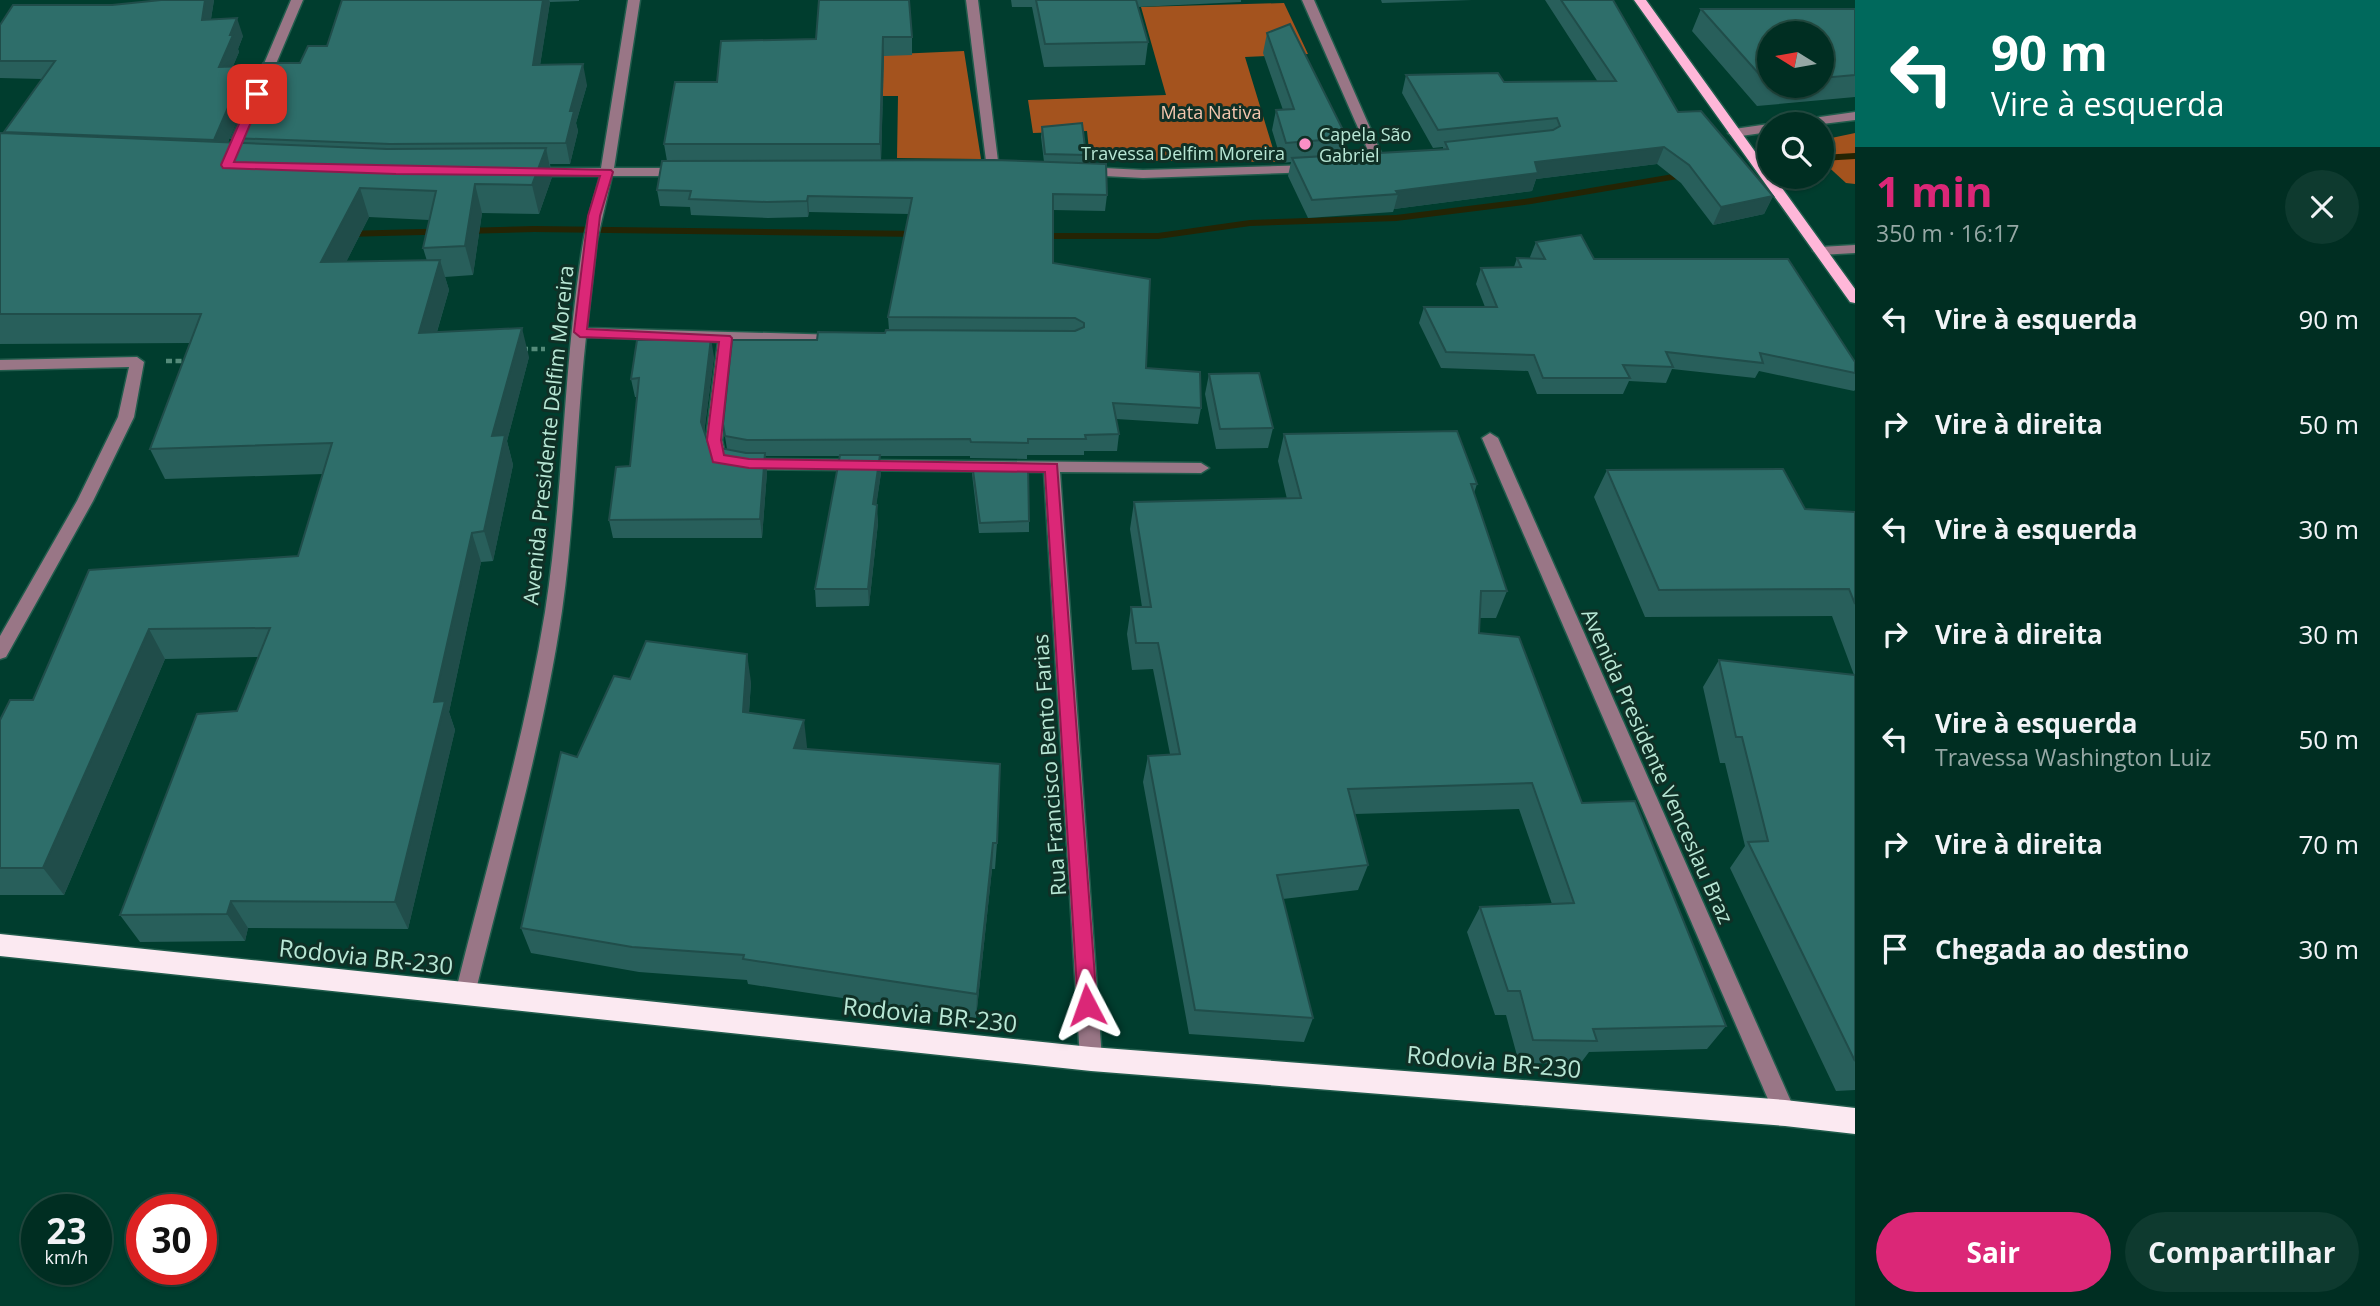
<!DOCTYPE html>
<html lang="pt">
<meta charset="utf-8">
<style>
:root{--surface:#002e22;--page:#0e3a2f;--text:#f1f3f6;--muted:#95a8a5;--line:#224a40;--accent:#db2777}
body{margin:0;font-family:"Open Sans",sans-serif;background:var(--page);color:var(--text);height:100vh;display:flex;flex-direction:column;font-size:26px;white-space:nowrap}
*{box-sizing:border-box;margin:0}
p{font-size:23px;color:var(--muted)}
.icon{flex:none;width:38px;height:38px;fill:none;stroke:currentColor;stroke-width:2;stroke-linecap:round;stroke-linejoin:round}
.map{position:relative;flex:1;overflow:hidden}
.panel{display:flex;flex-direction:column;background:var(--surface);width:525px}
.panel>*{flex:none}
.hud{background:#00695c;color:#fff;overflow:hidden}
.needle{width:46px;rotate:281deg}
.fabs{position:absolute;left:1757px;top:21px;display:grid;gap:14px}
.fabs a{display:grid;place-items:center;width:77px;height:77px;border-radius:50%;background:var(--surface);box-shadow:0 2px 5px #0004,0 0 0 2px var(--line);font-size:35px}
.speed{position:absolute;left:21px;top:1194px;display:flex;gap:14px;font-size:35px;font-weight:700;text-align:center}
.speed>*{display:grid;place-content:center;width:91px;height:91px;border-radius:50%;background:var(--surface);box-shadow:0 2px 5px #0004,0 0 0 2px var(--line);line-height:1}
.speed small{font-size:18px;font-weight:400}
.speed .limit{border:10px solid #d22;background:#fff;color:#111}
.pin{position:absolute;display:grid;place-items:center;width:60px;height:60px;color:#fff;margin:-30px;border-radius:14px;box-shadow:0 4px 10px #0006}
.me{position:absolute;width:77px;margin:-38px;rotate:356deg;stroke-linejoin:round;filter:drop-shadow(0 0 5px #0008)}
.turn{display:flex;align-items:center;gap:24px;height:147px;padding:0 21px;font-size:32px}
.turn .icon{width:91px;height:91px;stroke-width:2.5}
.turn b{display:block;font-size:49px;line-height:60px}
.round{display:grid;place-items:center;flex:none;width:74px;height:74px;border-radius:37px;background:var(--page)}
.headline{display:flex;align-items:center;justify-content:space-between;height:119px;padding:0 21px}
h1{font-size:42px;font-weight:700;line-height:52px;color:var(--accent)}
.action{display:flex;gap:14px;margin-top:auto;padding:14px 21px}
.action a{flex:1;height:80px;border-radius:42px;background:var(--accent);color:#fff;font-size:28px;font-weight:700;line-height:80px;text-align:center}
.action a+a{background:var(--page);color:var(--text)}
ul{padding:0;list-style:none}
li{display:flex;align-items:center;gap:21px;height:105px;padding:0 21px}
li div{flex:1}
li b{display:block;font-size:26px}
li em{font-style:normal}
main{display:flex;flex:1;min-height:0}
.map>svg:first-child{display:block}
.forest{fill:#a4531e}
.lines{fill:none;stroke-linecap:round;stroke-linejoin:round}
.stream{fill:#242404;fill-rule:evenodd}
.minor-casing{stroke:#215c4c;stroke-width:3}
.major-casing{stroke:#215c4c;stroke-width:3}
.highway-casing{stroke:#215c4c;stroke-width:3}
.path{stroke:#548b7a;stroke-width:4.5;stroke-dasharray:6 3.5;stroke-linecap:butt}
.minor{fill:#997686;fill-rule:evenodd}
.major{fill:#ffb7d9;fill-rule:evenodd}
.highway{fill:#fbe9f1;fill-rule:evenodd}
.wall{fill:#285f5b;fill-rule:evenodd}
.shaded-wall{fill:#204d4a}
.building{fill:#2e6e6a;stroke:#204d4a;stroke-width:2}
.route{fill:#db2777;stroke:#8e194d;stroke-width:2}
.poi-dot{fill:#fb8fc5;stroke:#0f3026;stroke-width:2.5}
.labels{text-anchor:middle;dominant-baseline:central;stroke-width:6;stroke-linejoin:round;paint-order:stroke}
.far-park-label{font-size:18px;fill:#f5c7af;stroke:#0f3026}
.far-poi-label{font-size:18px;fill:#b8e7d5;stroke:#0f3026;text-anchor:start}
.far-street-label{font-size:18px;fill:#b8e7d5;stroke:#0f3026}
.street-label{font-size:21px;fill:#b8e7d5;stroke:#0f3026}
.near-street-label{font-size:24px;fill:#b8e7d5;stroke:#0f3026}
</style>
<main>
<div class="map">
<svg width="1855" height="1306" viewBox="0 0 1855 1306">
<rect width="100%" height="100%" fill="#003d2e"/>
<!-- forest -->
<g class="forest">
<polygon points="1284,3 1308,54 1245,57 1277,162 1090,160 1087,131 1033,133 1028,100 1166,95 1141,7"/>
<polygon points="964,51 981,159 897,158 898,96 814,96 806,58"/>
<polygon points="1855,133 1855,184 1846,183 1822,161 1822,140"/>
</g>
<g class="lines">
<!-- stream -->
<g class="stream">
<polygon points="1855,153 1855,159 1822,161 1822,155"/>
<polygon points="1691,171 1696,174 1695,176 1531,204 1396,221 1250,226 1158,239 1033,239 1028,236 1033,233 1158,233 1250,220 1396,215 1531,198"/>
<polygon points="534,226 922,231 927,234 922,237 534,232 344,237 339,234 344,231"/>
</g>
<!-- minor casing -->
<g class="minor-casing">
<g id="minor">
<polygon points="291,0 303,0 267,85 257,88 255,85"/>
<path d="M628 0H640L614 168H682L688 172 682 176H612L597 241 587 328 840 335 847 339 840 343H733L722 440 725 454 749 459 1201 463 1209 468 1201 473 1060 472 1102 1059 1099 1066 1091 1069 1083 1066 1080 1059 1044 472 749 469 712 462 706 440 718 342 586 337C576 428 575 520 562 611 543 740 506 867 475 994L472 1001 465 1003 458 1001 455 994C486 868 524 741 545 612 564 490 563 365 583 243 587 220 594 198 600 176H528L522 172 528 168H601Z"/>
<polygon points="966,0 978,0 999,169 993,173 987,169"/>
<polygon points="1302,0 1314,0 1385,162 1383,165 1375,165 1373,162"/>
<polygon points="1855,112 1855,120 1822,124 1793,124 1799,120"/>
<polygon points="1769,124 1769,132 1734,137 1728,133 1734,129"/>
<polygon points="1312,165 1318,169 1317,172 1143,178 1085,175 1079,171 1085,167 1143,170"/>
<polygon points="1855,245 1855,253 1820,255 1813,251 1820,247"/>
<polygon points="137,357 144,362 134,417 93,501 6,657 0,659 0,636 77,501 118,417 129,367 0,370 0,360"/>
<polygon points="1490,433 1498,438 1793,1106 1796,1113 1793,1120 1785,1123 1777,1120 1482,438"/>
</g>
</g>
<!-- major casing -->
<g class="major-casing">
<polygon id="major" points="1634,0 1646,0 1769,171 1769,177 1774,177 1855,289 1855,303 1850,302"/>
</g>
<!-- highway casing -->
<g class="highway-casing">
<polygon id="highway" points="0,934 1091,1047 1785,1100 1855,1108 1855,1134 1785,1126 1091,1071 0,956"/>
</g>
<!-- path -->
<g class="path">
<polyline points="522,349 545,349"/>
<polyline points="166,361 188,361"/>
</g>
<!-- minor -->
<use href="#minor" class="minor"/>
<!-- major -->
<use href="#major" class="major"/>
<!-- highway -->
<use href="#highway" class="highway"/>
</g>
<!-- wall -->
<g class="wall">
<path d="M161 0H214L211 19 243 36 238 49 239 52 233 66 253 84 228 142H233L231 138 300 63 327 46 342 0H579V1L550 2 540 65 587 85 576 123 578 131 570 164H550L552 177 539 214 482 213 473 275 445 277 449 290 437 332 529 357 507 441 513 465 493 561 481 562 449 712 455 730 408 929 248 928 245 941 140 942 120 915 237 711 258 657 165 659 64 895H0V720L33 700 89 570 298 556 323 474 165 479 150 449 190 343 0 344V133H5L4 132 42 79 0 78V25L112 5ZM369 217 429 220 423 248 427 261 346 262Z"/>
<polygon points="1011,0 1241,0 1241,2 1138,7 1148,42 1145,65 1044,67 1032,7 1012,7"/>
<polygon points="1381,0 1472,0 1382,3"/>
<polygon points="1545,0 1613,0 1678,112 1773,196 1764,214 1713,225 1681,183 1657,164 1536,179 1532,191 1394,209 1393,212 1308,218 1288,176 1291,162 1282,163 1272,130 1276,110 1283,110 1263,53 1267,33 1347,138 1343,155 1443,149 1443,147 1433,148 1402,93 1406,75 1504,82 1598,82"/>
<path d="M1701 9H1855V97L1757 106 1692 31ZM1769 33H1822V86H1769Z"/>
<polygon points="912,37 912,55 884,56 881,160 1044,162 1041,137 1042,127 1086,155 1085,163 1107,195 1105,211 1053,210 1053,263 1146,368 1201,408 1198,424 1116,419 1119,434 1117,451 1084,451 1084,455 1027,455 1027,459 970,458 970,456 880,456 881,473 876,505 878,523 869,606 816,607 815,589 840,456 765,456 767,472 762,538 613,538 609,520 630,466 637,397 635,397 631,379 714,357 704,433 709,446 727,449 723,424 817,340 885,333 889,330 888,317 909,214 809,212 808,217 768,218 691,215 690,207 660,206 657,190 667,161 664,144 717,82 816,39"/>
<polygon points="1536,242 1594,259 1855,362 1855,390 1854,391 1759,371 1755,378 1672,369 1666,383 1629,381 1623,394 1537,394 1528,371 1441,368 1419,323 1424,307 1485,307 1476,284 1481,268 1514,267 1517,258 1531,259 1530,257"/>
<polygon points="1209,374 1273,428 1268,448 1216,449 1205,394"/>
<polygon points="1284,434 1477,484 1474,493 1507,591 1496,618 1480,618 1479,633 1582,803 1726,1026 1707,1049 1589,1052 1580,1064 1519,1063 1506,1015 1495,1015 1467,932 1480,907 1552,904 1519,809 1355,814 1368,865 1358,890 1283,899 1313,1018 1304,1042 1189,1034 1143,782 1148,756 1170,754 1153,669 1132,670 1127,634 1131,607 1142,607 1130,529 1134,502 1287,499 1278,461"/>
<polygon points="972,463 1029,521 1029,532 979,533 972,474"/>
<polygon points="1607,470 1805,509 1855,512 1855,1090 1836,1091 1730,868 1745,846 1725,763 1720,763 1703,687 1719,660 1854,675 1832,616 1645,617 1594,497"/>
<polygon points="630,679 751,682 749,713 807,747 806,749 997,843 995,869 992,869 976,1018 748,984 747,980 639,972 531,953 521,928 577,757"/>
</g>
<!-- shaded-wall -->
<g class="shaded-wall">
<polygon points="205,0 214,0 208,37 202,20"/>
<polygon points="543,0 549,0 550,2 537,85 533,65"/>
<polygon points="237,18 243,36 238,49 239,52 225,85 219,67"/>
<polygon points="883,37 884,56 881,163 880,144"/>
<polygon points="583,64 587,85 576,123 578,131 570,164 566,143 570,111"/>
<polygon points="246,66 253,84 221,158 214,140"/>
<polygon points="1664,147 1657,164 1536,179 1532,191 1394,209 1398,194 1396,191 1535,162"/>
<polygon points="546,148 552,177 539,214 532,185"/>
<polygon points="475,184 482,213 473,275 465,246"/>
<polygon points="360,188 369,217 331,292 321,262"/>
<polygon points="808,196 809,212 808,217 807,201"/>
<polygon points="1773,196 1764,214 1713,225 1721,207"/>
<polygon points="440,260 449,290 428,362 419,333"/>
<polygon points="522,328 529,357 507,441 513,465 493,561 484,531 492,436"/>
<polygon points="711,338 714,357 703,441 701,422"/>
<polygon points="765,453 767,472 762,538 760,519"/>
<polygon points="880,455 881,473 874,522 873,504"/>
<polygon points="877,505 878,523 869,606 868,589"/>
<polygon points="472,533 481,562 449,712 455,730 408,929 395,902 434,702"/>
<polygon points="149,629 165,659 64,895 43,868"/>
<polygon points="747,654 751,682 747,739 743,712"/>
<polygon points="804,720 807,747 797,775 794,748"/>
<polygon points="993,843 992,869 976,1018 977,994"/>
<polygon points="231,901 248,928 245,941 227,914"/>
</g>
<!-- building -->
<g class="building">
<polygon points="161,0 205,0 202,20 237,18 230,35 233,35 219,67 246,66 214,140 4,132 55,61 0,61 0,25 13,5 112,5"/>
<polygon points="342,0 543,0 533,65 583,64 570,111 574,111 566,143 390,144 231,138 263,63 300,63 308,46 327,46"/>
<polygon points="819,0 909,0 912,37 883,37 880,144 664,144 675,82 717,82 721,41 816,39"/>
<polygon points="1036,0 1136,0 1148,42 1045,44"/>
<polygon points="1561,0 1613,0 1678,112 1701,111 1773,196 1721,207 1689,165 1664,147 1535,162 1538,173 1396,191 1398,194 1312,200 1292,158 1448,149 1445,142 1553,130 1560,126 1557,118 1438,130 1406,75 1498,73 1504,82 1616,81"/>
<polygon points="1701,9 1855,9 1855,75 1822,78 1822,33 1769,33 1769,83 1767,83"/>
<polygon points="1290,24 1347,138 1286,143 1276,110 1294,109 1267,33"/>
<polygon points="1082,123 1086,155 1045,154 1042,127"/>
<polygon points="0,133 387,149 546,148 532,185 475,184 465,246 423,248 436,191 360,188 321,262 440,260 419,333 522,328 492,436 505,435 484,531 472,533 434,702 445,701 395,902 231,901 227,914 120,915 197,714 237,711 270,628 149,629 43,868 0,868 0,720 10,700 33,700 89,570 298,556 332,443 150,449 201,314 0,314"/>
<polygon points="994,160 1106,164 1107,195 1053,194 1053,263 1150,279 1146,368 1200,372 1201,408 1113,403 1119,434 1085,435 1086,439 1028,439 1028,443 971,442 970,439 747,440 725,436 723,424 732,340 817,340 818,332 885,333 886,330 1075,331 1084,327 1084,323 1075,318 888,317 912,198 808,196 807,201 767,202 689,199 691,191 657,190 662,161"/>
<polygon points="1581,235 1594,259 1788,259 1855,362 1855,373 1760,353 1763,363 1666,352 1673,367 1623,365 1630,378 1543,378 1534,355 1446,352 1424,307 1497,307 1481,268 1521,267 1517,258 1545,259 1536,242"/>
<polygon points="711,338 701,422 709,446 746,453 765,453 760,519 609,520 616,467 630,466 639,378 631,379 637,340"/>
<polygon points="1259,373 1273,428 1220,429 1209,374"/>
<polygon points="1457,431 1477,484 1471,484 1507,591 1481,591 1479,633 1519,637 1582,803 1635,801 1726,1026 1593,1029 1597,1041 1533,1040 1520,991 1508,991 1480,907 1574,903 1532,783 1348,789 1368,865 1277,875 1313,1018 1195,1010 1148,756 1180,754 1158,643 1136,643 1131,607 1151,607 1134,502 1301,498 1284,434"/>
<polygon points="840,455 880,455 873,504 877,505 868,589 815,589"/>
<polygon points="972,463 1028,464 1029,521 980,523"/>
<polygon points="1783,469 1805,509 1855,512 1855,604 1849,589 1659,590 1607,470"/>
<polygon points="646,641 747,654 743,712 804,720 794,748 1000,764 997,843 993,843 977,994 743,959 744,955 632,947 521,928 561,752 577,757 614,676 630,679"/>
<polygon points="1719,660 1855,675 1855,1061 1748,842 1768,841 1742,737 1736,737"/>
</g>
<!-- route -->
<polygon class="route" points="257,91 263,94 234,162 611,170 613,172 600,216 587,329 730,336 732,338 721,440 724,455 749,459 1057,464 1097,1005 1094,1011 1087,1014 1081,1011 1078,1005 1045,472 749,468 713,462 707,440 719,342 580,337 574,332 588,216 600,176 396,174 223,168 221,165 252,94"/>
<!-- markers -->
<circle class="poi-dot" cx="1305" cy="144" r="7"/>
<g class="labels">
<!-- far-park labels -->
<g class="far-park-label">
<text x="1211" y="112">Mata Nativa</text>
</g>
<!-- far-poi labels -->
<g class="far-poi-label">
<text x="1319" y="134">Capela São<tspan x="1319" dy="21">Gabriel</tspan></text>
</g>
<!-- far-street labels -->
<g class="far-street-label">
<text x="1183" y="153">Travessa Delfim Moreira</text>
</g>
<!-- street labels -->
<g class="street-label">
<text transform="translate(548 435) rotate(-84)">Avenida Presidente Delfim Moreira</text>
<text transform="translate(1049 765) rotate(-94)">Rua Francisco Bento Farias</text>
<text transform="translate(1658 766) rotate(66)">Avenida Presidente Venceslau Braz</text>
</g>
<!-- near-street labels -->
<g class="near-street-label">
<text transform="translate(366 956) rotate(6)">Rodovia BR-230</text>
<text transform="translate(930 1014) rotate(6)">Rodovia BR-230</text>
<text transform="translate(1494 1061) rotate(5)">Rodovia BR-230</text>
</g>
</g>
</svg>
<div class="fabs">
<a><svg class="needle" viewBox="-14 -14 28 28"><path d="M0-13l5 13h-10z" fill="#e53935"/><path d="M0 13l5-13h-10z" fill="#95a8a5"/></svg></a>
<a><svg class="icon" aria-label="search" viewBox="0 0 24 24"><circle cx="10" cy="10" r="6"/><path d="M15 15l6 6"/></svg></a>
</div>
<div class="speed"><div>23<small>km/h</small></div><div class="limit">30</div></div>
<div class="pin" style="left:257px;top:94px;background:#d93025"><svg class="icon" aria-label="arrive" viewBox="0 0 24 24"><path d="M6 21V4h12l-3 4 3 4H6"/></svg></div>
<svg class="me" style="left:1087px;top:1005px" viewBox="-20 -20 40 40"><path d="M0-17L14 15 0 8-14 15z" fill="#db2777" stroke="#fff" stroke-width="4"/></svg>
</div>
<section class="panel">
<div class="hud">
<div class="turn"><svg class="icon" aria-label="left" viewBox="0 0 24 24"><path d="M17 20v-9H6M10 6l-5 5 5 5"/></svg><div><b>90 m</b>Vire à esquerda</div></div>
</div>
<div class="headline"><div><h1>1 min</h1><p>350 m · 16:17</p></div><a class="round"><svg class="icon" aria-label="close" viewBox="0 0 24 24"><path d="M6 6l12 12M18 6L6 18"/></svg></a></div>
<ul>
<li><svg class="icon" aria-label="left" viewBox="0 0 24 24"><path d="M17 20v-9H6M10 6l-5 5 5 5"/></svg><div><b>Vire à esquerda</b></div><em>90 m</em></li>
<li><svg class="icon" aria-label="right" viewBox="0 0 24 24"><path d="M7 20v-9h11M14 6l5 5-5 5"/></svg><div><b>Vire à direita</b></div><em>50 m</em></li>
<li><svg class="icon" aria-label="left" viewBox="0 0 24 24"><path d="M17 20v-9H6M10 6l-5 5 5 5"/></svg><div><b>Vire à esquerda</b></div><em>30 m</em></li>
<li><svg class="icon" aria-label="right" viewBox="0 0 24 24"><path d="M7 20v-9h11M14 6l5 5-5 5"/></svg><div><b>Vire à direita</b></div><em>30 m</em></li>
<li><svg class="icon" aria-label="left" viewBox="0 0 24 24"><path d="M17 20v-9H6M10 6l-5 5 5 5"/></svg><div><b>Vire à esquerda</b><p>Travessa Washington Luiz</p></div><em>50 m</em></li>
<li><svg class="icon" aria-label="right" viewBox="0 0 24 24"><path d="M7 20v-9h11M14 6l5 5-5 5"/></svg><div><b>Vire à direita</b></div><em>70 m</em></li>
<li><svg class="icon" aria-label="arrive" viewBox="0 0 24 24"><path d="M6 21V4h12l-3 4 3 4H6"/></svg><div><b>Chegada ao destino</b></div><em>30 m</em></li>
</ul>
<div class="action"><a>Sair</a><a>Compartilhar</a></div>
</section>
</main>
